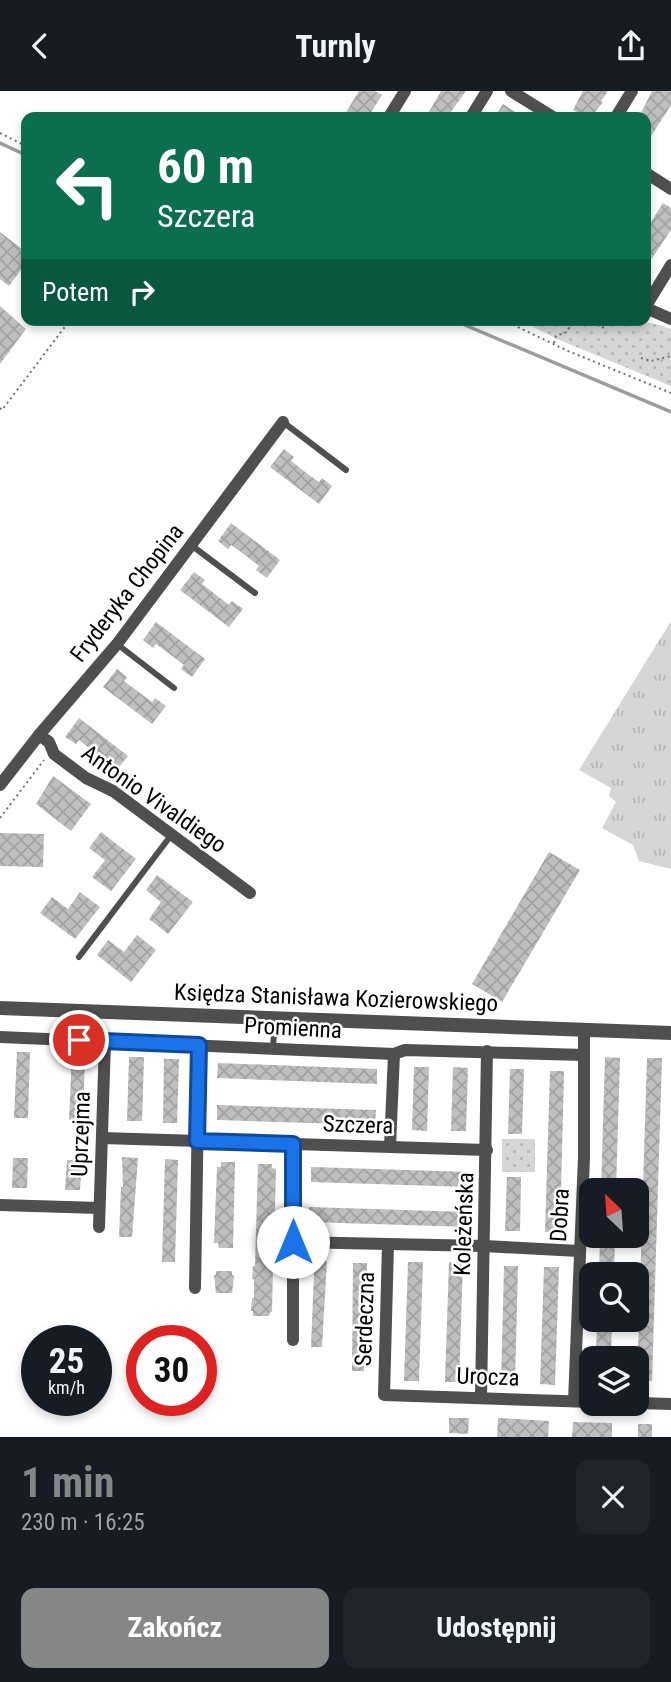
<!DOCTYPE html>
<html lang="pl">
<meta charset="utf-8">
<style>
:root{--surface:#171b24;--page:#20242c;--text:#f1f3f6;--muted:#9ea1a6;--accent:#858687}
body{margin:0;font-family:"Roboto Condensed",sans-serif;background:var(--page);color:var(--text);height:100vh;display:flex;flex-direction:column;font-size:26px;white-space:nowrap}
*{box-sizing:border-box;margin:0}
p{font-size:23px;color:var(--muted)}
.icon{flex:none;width:38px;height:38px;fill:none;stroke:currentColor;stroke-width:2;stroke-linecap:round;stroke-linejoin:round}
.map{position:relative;height:1346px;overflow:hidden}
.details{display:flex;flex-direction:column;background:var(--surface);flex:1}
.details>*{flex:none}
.guide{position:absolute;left:21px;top:21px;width:630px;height:214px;border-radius:14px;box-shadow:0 4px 10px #0003;background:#0b6e4f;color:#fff;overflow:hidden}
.needle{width:46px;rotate:335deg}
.tools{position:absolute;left:579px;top:1087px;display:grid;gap:14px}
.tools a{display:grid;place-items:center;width:70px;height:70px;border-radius:14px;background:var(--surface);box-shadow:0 4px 10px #0003;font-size:35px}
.speed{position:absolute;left:21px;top:1234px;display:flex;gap:14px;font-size:35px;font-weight:700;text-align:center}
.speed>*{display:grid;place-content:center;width:91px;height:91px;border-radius:50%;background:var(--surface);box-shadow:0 4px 10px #0003;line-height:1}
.speed small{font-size:18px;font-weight:400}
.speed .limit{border:10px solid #d22;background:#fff;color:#111}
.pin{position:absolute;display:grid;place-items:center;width:60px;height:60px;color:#fff;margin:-30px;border:4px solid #fff;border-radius:50%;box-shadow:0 2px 7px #0007}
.me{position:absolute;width:77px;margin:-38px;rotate:0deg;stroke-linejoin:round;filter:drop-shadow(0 0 5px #0008)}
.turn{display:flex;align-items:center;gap:24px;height:147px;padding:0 21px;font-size:32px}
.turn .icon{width:91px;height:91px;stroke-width:2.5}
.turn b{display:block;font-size:49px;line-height:60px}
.then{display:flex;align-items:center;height:66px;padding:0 21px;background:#0003;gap:14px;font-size:26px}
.round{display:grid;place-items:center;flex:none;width:74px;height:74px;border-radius:14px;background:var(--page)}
.headline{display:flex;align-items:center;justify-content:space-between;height:119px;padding:0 21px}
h1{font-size:42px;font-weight:700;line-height:52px;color:var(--accent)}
.action{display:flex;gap:14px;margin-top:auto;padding:14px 21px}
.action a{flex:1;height:80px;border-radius:14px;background:var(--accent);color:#fff;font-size:28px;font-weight:700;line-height:80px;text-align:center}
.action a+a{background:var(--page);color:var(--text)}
header{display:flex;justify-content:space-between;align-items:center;height:91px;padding:0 21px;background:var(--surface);font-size:32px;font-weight:700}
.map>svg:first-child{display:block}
.grass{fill:url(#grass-tufts)}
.park{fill:url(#park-dots)}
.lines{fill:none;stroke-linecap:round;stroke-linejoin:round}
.stream{stroke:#9d9d9d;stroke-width:3.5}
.building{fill:url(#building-cross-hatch)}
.path{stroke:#717171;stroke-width:2;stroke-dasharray:2 3.5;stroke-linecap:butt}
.service{stroke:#4f4f4f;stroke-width:6}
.minor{stroke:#4f4f4f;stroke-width:12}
.tertiary{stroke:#4f4f4f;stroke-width:14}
.route-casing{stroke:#114b97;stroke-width:18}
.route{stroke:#1a73e8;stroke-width:12}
.labels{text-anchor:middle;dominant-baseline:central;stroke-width:5;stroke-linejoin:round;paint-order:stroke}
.street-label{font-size:23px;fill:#000;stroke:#fff}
</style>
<header><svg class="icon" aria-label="back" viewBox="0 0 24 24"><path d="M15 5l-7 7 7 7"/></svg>Turnly<svg class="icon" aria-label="share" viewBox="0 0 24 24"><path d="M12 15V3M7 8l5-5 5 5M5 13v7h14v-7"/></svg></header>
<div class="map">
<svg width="671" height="1346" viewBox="0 0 671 1346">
<defs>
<pattern id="grass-tufts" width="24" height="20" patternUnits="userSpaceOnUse" patternTransform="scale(1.75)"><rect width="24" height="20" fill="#d6d6d6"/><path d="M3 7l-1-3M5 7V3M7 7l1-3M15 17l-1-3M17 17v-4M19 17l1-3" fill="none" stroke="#b6b6b6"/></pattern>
<pattern id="park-dots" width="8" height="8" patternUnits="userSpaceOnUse" patternTransform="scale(1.75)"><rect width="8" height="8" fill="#d6d6d6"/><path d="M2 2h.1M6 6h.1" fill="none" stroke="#b6b6b6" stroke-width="1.8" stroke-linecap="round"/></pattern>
<pattern id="building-cross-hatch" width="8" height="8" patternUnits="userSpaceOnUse" patternTransform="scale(1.75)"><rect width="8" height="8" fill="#bfbfbf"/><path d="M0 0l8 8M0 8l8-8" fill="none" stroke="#a2a2a2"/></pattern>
</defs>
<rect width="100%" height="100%" fill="#fff"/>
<!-- grass -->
<polygon class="grass" points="671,530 671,778 639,770 633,754 602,737 616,711 609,705 611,697 579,679"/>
<!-- park -->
<g class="park">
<path d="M520 229C563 229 632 222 671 238V295L557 248Z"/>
<rect x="502" y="1048" width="33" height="33"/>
</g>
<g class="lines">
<!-- stream -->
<g class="stream">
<polyline points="0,52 26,64"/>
<polyline points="453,229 671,321"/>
</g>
</g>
<!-- building -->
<g class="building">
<polygon points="359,0 375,0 382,4 368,26 343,26"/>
<polygon points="441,0 466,0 447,26 426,26"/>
<polygon points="583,0 608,0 601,10 603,11 591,26 586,26 573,19"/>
<polygon points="652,0 671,0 671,14 646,53 646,26 639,26"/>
<polygon points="503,13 523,26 495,26"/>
<polygon points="663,112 671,117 671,139 646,176 646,139"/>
<polygon points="0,141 22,158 20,160 26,164 26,172 9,195 0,188"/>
<polygon points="0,215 26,238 0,273"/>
<polygon points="284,358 294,366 291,370 309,384 319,391 322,387 332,395 319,413 270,376"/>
<polygon points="231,432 280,469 267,487 256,479 259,475 241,461 231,454 228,458 218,450"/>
<polygon points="194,481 205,489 202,493 229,514 232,510 243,518 229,536 180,499"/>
<polygon points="156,531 205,568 192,586 181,578 184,574 175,567 156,553 153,557 143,549"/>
<polygon points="117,578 127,586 124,590 152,611 155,607 166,615 152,633 103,596"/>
<polygon points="79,627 128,665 114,682 103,674 107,670 88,656 79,649 76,653 65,646"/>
<polygon points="53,685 91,713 71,740 36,713"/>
<polygon points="101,741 136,768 111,800 92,786 105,769 89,757"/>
<polygon points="0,742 44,743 43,776 0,775"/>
<polygon points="549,761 580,779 502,911 472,893"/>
<polygon points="157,784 193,811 168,843 149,828 161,811 146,799"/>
<polygon points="80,801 100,816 75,848 40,822 52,806 68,818"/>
<polygon points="137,844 156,859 131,891 97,864 108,849 124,861"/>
<polygon points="17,961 30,961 28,1027 14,1027"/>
<polygon points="72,963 85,963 83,1029 69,1029"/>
<polygon points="129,966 144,966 142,1030 127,1030"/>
<polygon points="605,966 620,967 616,1099 601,1099"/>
<polygon points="647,967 662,967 652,1290 637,1290"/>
<polygon points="164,968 179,968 177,1032 163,1032"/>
<polygon points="218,972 377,978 377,993 217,987"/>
<polygon points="414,976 429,976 427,1040 412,1039"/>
<polygon points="453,976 468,977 466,1040 451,1040"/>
<polygon points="510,978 524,978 522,1043 508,1043"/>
<polygon points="550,980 564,980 560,1141 545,1141"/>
<polygon points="217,1014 376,1019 375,1034 217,1029"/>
<polygon points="122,1066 138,1067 132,1146 119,1146 121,1096 123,1096"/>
<polygon points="13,1067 28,1067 27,1097 12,1097"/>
<polygon points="165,1068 178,1069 175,1171 162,1171"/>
<polygon points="67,1069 82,1069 80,1099 65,1099"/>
<polygon points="221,1071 235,1071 233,1157 219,1157 218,1152 214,1152 217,1076 221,1076"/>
<polygon points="258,1073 272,1073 272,1077 276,1078 274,1154 271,1154 271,1176 273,1176 272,1221 270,1221 269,1225 253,1225 253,1220 251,1220 252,1207 254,1207 254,1188 252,1188 253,1175 255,1175"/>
<polygon points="311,1076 470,1081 470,1096 311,1091"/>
<polygon points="507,1086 521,1086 520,1140 505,1140"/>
<polygon points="309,1116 469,1121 469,1136 309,1131"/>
<polygon points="600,1144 615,1144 614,1183 599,1183"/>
<polygon points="312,1170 327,1170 322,1256 311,1256 314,1181"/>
<polygon points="408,1171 423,1171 419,1290 404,1290"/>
<polygon points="449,1171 463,1172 459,1291 445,1291"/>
<polygon points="353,1172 367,1172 367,1185 365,1185 364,1280 352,1280"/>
<polygon points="504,1175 518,1175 515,1292 501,1292"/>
<polygon points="544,1176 559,1176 555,1294 540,1293"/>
<polygon points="216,1180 232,1180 232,1184 234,1185 232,1202 216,1202 214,1184 216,1184"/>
<polygon points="597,1228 612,1228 611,1267 596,1267"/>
<polygon points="449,1327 469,1327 468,1343 449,1342"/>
<polygon points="498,1327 549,1330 548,1346 497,1346"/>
<polygon points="573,1331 612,1332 612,1346 572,1346"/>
<rect x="638" y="1333" width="14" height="13"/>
</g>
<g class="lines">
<!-- path -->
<g class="path">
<polyline points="0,42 26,55"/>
<polyline points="503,229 568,260 671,302"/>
<path d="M548 229C568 234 589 226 607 239"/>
<polyline points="632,232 633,229"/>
<polyline points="554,252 556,245 567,241 571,232"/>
<polyline points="641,267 651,270 671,265"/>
<polyline points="0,317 2,319 70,229"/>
<polyline points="0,727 44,669"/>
</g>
<!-- service -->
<g class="service">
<polyline points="283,331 346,379"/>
<polyline points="191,454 255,502"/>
<polyline points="117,553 174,597"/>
<polyline points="79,866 172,743"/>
<polyline points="273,957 275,928"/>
</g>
<!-- minor -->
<g class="minor">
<polyline points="511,0 553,26"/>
<polyline points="389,26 405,0"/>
<polyline points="471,26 487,0"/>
<polyline points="616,26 632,0"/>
<polyline points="646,82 671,98"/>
<polyline points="646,215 671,174"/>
<polyline points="646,217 671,228"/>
<polyline points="39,644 49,651 54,663 86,687 113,700 250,802"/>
<polyline points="0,694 39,644 117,553 283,331"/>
<polyline points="0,946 394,963 405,959 584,964"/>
<polyline points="102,1047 487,1059"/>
<polyline points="390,1056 394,963"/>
<polyline points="0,1114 99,1117"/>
<polyline points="99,1136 105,950"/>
<polyline points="293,1151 484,1155 579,1160"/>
<polyline points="388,1154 384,1304 592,1311"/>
<polyline points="195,1197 199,954"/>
<polyline points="293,1249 293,1053"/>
<polyline points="481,1307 487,960"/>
<polyline points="574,1310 584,1066 584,939"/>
<polyline points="637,1312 671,1313"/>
</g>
<!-- tertiary -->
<polyline class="tertiary" points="0,917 671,942"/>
</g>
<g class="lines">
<!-- route casing -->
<g class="route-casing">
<polyline id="route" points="79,949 199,954 197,1050 293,1053 293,1151"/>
</g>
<!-- route -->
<use href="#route" class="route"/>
</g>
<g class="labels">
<!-- street labels -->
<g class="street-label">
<text transform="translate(127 502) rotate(-52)">Fryderyka Chopina</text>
<text transform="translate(154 708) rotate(35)">Antonio Vivaldiego</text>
<text transform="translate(336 907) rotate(2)">Księdza Stanisława Kozierowskiego</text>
<text transform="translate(293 937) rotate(3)">Promienna</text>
<text transform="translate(358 1034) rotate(2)">Szczera</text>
<text transform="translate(81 1043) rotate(-88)">Uprzejma</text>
<text transform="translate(560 1124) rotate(-87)">Dobra</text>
<text transform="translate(464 1133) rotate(-88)">Koleżeńska</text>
<text transform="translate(365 1228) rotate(-88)">Serdeczna</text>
<text transform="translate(488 1286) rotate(2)">Urocza</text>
</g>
</g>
</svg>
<div class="tools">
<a><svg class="needle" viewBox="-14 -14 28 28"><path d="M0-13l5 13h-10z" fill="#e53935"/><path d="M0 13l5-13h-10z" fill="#9ea1a6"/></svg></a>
<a><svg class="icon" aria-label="search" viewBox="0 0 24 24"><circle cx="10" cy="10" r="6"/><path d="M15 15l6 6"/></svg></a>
<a><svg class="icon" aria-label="layers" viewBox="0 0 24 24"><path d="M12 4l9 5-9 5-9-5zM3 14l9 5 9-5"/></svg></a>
</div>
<div class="speed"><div>25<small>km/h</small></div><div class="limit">30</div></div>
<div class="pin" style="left:79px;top:949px;background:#d93025"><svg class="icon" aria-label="arrive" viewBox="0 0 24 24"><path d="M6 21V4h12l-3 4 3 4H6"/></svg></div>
<svg class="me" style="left:293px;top:1151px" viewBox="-20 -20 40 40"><circle r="19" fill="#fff"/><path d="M0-13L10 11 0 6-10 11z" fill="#1a73e8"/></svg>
<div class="guide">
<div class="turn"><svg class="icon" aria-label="left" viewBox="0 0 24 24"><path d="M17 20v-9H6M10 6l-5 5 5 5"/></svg><div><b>60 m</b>Szczera</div></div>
<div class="then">Potem<svg class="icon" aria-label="right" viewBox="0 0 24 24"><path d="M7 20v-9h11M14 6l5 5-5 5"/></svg></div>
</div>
</div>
<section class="details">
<div class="headline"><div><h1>1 min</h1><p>230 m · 16:25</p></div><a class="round"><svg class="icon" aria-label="close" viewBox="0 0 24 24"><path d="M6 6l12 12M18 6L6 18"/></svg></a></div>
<div class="action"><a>Zakończ</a><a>Udostępnij</a></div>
</section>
